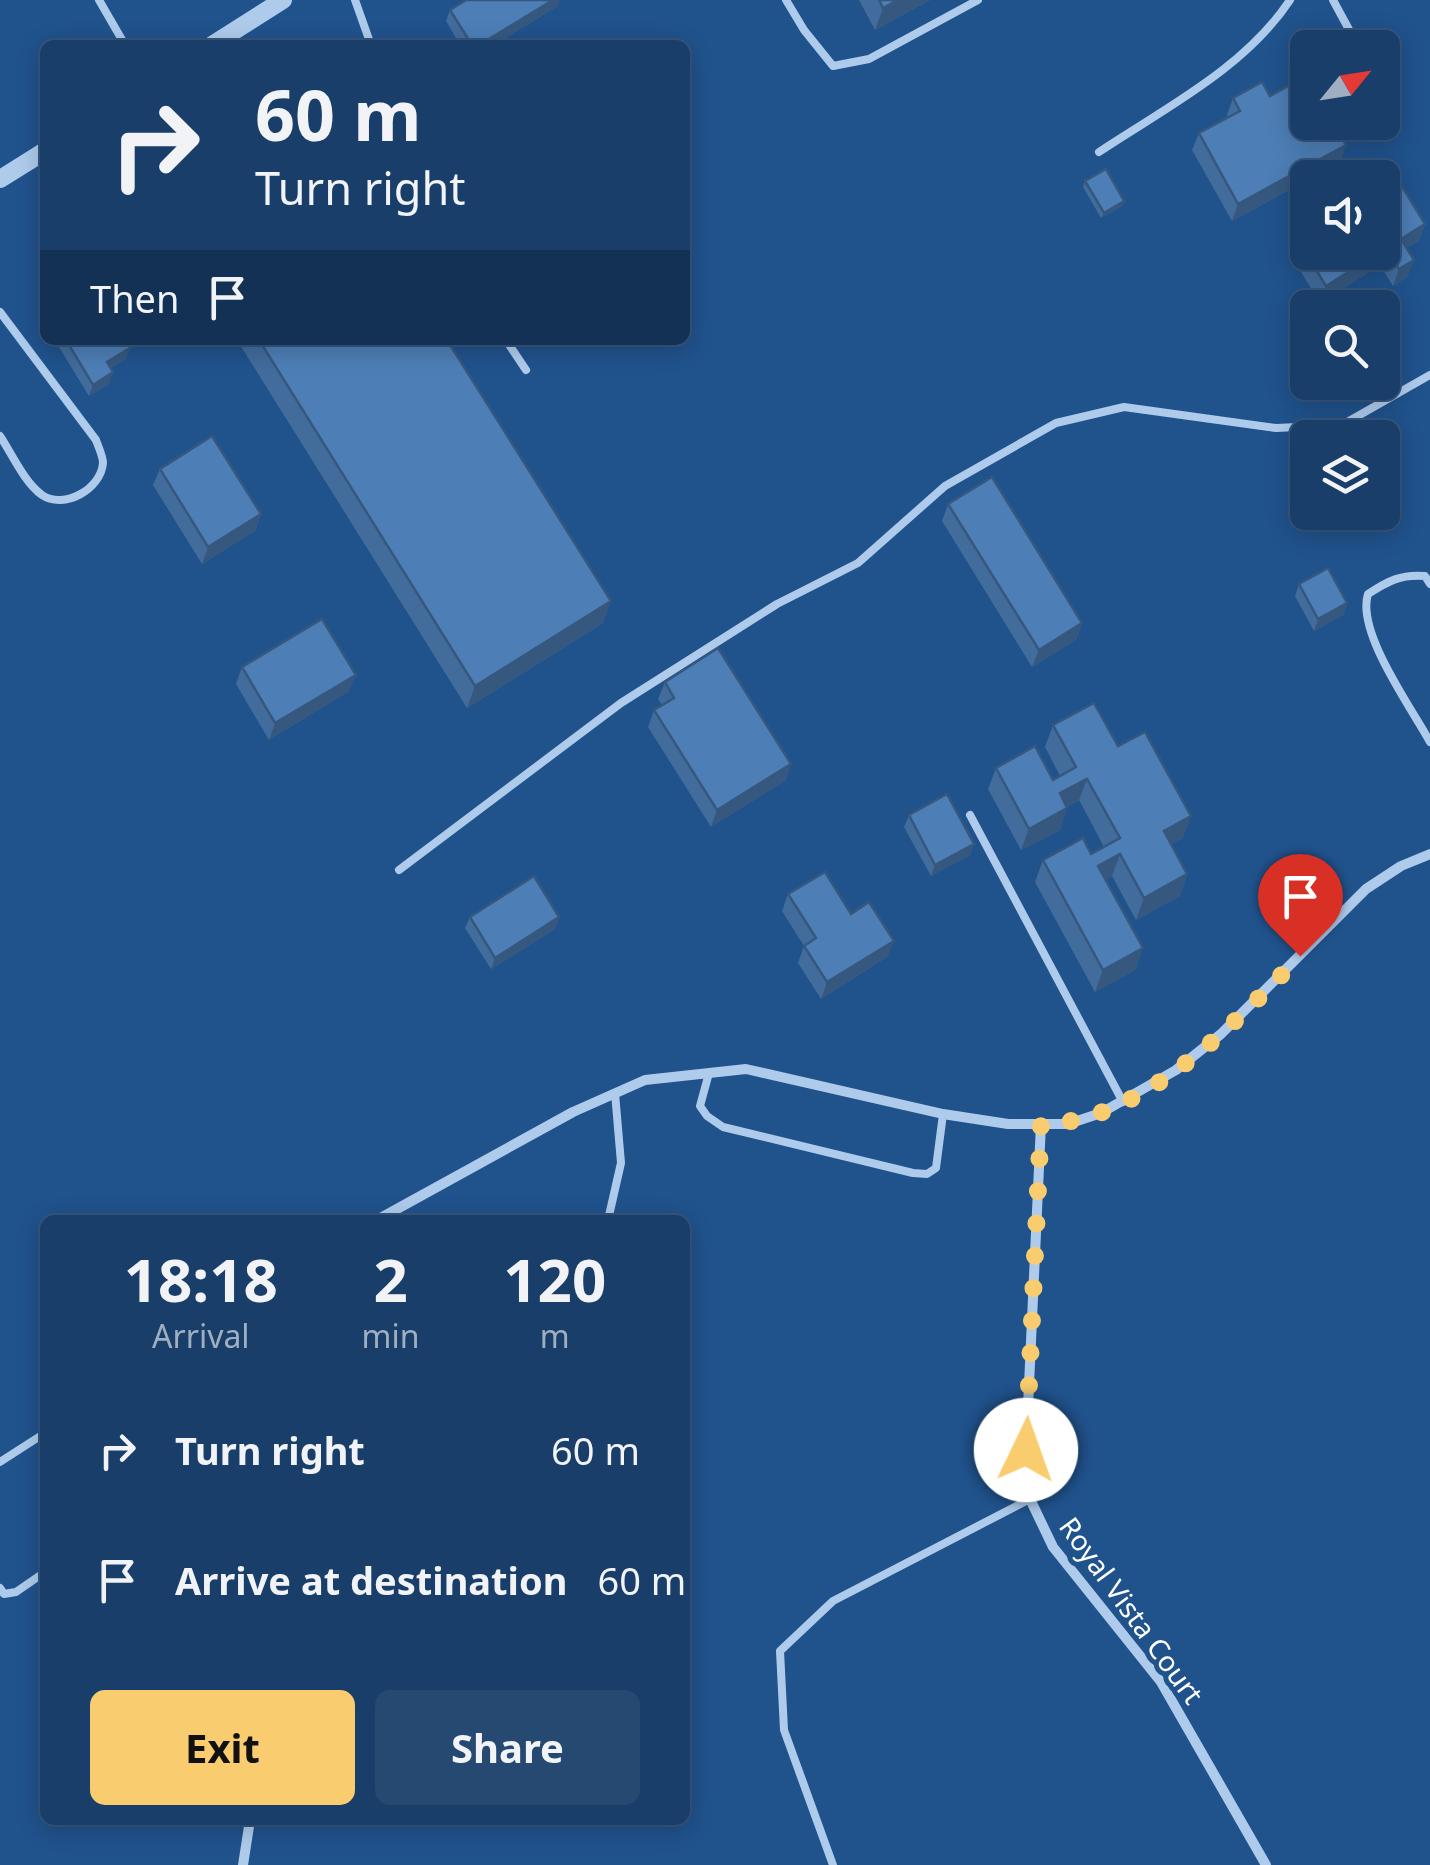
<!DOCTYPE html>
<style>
:root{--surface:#183e69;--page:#254971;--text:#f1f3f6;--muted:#9faec0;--line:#36577d;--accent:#f9cd6f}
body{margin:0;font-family:"Noto Sans",sans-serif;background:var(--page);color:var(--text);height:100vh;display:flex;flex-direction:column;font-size:38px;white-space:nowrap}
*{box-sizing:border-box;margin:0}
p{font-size:32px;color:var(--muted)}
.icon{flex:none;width:55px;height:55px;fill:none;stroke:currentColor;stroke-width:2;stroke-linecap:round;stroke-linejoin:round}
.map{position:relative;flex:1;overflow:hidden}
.details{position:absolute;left:40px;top:1215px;width:650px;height:610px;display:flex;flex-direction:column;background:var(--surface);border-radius:15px;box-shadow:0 5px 25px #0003,0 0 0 2px var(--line)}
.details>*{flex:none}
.banner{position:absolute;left:40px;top:40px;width:650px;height:305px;border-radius:15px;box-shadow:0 5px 25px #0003,0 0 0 2px var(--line);background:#183e69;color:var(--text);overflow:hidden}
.needle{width:65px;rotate:60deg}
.tools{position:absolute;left:1290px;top:30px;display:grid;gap:20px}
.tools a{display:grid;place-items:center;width:110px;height:110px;border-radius:15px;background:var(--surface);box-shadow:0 5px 25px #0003,0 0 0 2px var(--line);font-size:50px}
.pin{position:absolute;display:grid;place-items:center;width:85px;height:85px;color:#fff;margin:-102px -42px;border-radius:50% 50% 50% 0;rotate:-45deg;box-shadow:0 0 10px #0007}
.pin .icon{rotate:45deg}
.me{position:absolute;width:110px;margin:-55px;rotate:3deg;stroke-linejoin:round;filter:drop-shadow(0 0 8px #0008)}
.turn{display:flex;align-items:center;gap:35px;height:210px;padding:0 50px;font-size:45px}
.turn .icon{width:130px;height:130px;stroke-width:2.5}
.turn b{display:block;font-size:70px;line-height:85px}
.then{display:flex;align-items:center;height:95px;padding:0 50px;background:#0003;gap:20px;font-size:38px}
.eta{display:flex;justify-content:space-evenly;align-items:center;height:170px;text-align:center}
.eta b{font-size:60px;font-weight:700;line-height:70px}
.button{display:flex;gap:20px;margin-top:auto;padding:20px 50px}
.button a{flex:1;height:115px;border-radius:15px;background:var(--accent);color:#111;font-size:40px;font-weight:700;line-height:115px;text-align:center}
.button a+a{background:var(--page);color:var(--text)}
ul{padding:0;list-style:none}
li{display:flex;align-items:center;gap:30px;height:130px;padding:0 50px}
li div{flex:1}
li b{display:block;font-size:38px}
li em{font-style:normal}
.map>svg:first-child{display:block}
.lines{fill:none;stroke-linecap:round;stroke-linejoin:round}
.service{stroke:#aecbec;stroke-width:8}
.minor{stroke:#aecbec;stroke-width:10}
.tertiary{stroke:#aecbec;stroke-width:18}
.wall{fill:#426c9c}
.shaded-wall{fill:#36587f}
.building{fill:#4d7eb5;stroke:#36587f;stroke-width:2.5}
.route{stroke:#f9cd6f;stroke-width:18;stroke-dasharray:0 32.4}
.labels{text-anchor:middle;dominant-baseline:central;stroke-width:10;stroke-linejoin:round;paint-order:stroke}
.street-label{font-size:28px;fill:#fff;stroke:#20528c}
</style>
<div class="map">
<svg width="1430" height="1865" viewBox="0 0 1430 1865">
<rect width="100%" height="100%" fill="#20528c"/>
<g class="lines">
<!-- service -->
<g class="service">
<polyline points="99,0 125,45"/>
<polyline points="355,0 371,45"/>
<polyline points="786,0 804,30 833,66 869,59 978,0"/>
<polyline points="1333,0 1359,48"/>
<path d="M1099 152C1165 108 1245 68 1290 0"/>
<path d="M0 312 96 440C98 446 103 456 103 463 101 489 64 510 42 495 24 482 12 454 0 436"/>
<polyline points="506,340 526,370"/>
<path d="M1430 584 1425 576C1401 574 1388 581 1368 594 1356 632 1411 707 1430 742"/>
<polyline points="970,815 1123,1102"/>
<polyline points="399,870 621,703 777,604 858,563 945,486 1056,423 1124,407 1276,428 1342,425 1430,375"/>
<polyline points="709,1073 700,1106 707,1116 723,1127 913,1173 927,1174 936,1168 943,1114"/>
<polyline points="608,1220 621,1163 615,1093"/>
<polyline points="0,1462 45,1433"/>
<polyline points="0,1588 4,1594 16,1592 45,1572"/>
<polyline points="833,1865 784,1730 780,1651 833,1601 1030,1499"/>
</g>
<!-- minor -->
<g class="minor">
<polyline points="1041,1124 1026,1450 1030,1499 1053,1547 1161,1682 1266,1865"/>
<polyline points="377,1220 573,1112 645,1080 746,1069 943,1114 1008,1124 1068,1124 1101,1113 1176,1070 1221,1034 1366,889 1401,866 1430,854"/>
<polyline points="243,1865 250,1820"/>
</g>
<!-- tertiary -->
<g class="tertiary">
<polyline points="212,45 283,0"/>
<polyline points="0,179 45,151"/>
</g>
</g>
<!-- wall -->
<g class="wall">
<polygon points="859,0 930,0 875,30"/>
<polygon points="558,6 494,45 460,45 446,21 450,10"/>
<polygon points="1270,96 1344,135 1341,136 1346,145 1340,162 1232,221 1192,150 1199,133 1228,117 1227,115 1233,98"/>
<polygon points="1085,181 1124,201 1122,206 1101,218 1083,187"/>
<polygon points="1382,201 1425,224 1419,241 1407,248 1408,276 1393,286 1380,265 1320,303 1298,267 1304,250"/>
<polygon points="61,340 125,340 126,359 111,368 109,384 89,396 59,347"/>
<polygon points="237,340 447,340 611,601 603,623 467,708"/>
<polygon points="160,469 261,514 255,531 202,564 153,485"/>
<polygon points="948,504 1082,623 1076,640 1032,667 942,521"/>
<polygon points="1299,584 1347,603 1343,615 1314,631 1295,596"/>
<polygon points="242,667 349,691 269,740 236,684"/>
<polygon points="665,682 791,764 785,781 711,827 648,727 654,710 662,705 658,699"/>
<polygon points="1053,725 1118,746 1183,838 1171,844 1187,874 1180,896 1136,920 1112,876 1105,880 1143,948 1135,970 1095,992 1035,882 1043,860 1091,854 1104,847 1079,800 1067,807 1060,830 1021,850 988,789 996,768 1053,780 1060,776 1045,747"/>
<polygon points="909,815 974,844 970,855 931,876 904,827"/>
<polygon points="788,894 851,914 894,941 887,957 821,999 798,963 804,946 782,911"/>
<polygon points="470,917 559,917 555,929 491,969 465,928"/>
</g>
<!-- shaded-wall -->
<g class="shaded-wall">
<polygon points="553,0 560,0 558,6 494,45 479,45"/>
<polygon points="898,0 930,0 875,30 883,8"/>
<polygon points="1341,122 1348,122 1344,135 1329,142 1335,126"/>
<polygon points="1346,145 1340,162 1311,178 1308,178 1308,179 1232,221 1238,204"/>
<polygon points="1124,201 1122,206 1101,218 1104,213"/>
<polygon points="1425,224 1419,241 1395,255 1401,239"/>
<polygon points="1386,249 1380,265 1320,303 1326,286 1382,252"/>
<polygon points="1414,260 1408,276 1393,286 1399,269"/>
<polygon points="130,348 126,359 103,373 107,362"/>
<polygon points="113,372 109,384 89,396 93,385"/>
<polygon points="261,514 255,531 202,564 208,547"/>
<polygon points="611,601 603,623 467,708 475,686"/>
<polygon points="1347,603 1343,615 1314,631 1318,619"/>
<polygon points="1082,623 1076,640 1032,667 1039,650"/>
<polygon points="356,675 349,691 269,740 275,723"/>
<polygon points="791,764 785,781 711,827 717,810"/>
<polygon points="1087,779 1079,800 1052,815 1060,793"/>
<polygon points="1067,808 1060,830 1021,850 1029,829"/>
<polygon points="1191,816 1183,838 1156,853 1164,831"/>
<polygon points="974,844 970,855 931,876 935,865"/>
<polygon points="1120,854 1112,876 1090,888 1098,866"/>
<polygon points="1187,874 1180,896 1136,920 1144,898"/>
<polygon points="559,917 555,929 491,969 495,958"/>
<polygon points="894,941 887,957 821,999 827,982"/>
<polygon points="1143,948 1135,970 1095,992 1103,970"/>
</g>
<!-- building -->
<g class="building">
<polygon points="466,0 553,0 479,45 472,45 450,10"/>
<polygon points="879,0 898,0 883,8"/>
<polygon points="1308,75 1308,122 1341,122 1335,126 1346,145 1238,204 1199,133 1240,111 1233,98 1262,82 1270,96"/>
<polygon points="1106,169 1124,201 1104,213 1085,181"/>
<polygon points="1403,188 1425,224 1401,239 1414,260 1399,269 1386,249 1382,251 1382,201"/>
<polygon points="1308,248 1308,252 1380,252 1326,286 1304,250"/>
<polygon points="66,340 125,340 130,348 107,362 113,372 93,385"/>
<polygon points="259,340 447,340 611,601 475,686"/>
<polygon points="212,436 261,514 208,547 160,469"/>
<polygon points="992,477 1082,623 1039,650 948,504"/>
<polygon points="1328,568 1347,603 1318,619 1299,584"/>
<polygon points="322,619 356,675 275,723 242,667"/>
<polygon points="718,648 791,764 717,810 654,710 674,698 665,682"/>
<polygon points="1094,703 1118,746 1145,732 1191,816 1164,831 1187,874 1144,898 1120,854 1098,866 1143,948 1103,970 1043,860 1083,838 1091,854 1120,838 1087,779 1060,793 1067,808 1029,829 996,768 1035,746 1053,780 1076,767 1053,725"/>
<polygon points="947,794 974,844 935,865 909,815"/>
<polygon points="825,872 851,914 869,902 894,941 827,982 804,946 816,938 788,894"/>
<polygon points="534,876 559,917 495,958 470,917"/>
</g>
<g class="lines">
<!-- route -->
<path class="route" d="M1026 1450 1041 1124C1140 1124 1235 1023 1300 956"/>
</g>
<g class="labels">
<!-- street labels -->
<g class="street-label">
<text transform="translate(1132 1610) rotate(54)">Royal Vista Court</text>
</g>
</g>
</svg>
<div class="tools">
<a><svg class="needle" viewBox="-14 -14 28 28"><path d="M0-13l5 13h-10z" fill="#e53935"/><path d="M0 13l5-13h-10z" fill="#9faec0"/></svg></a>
<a><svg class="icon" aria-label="sound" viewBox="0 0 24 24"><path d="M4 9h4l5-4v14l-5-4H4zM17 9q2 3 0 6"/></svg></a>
<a><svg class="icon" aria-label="search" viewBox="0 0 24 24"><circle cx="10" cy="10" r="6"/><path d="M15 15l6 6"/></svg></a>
<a><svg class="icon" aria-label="layers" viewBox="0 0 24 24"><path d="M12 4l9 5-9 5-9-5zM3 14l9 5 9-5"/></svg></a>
</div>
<div class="pin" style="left:1300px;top:956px;background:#d93025"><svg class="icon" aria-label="arrive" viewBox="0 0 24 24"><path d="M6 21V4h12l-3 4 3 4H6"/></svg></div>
<svg class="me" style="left:1026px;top:1450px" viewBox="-20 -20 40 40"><circle r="19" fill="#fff"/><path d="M0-13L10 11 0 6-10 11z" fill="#f9cd6f"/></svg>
<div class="banner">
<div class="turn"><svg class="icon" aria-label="right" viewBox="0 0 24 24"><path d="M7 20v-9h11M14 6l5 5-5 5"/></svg><div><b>60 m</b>Turn right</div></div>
<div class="then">Then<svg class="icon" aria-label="arrive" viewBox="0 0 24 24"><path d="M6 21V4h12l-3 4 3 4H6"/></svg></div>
</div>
<section class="details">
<div class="eta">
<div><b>18:18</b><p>Arrival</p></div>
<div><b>2</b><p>min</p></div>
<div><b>120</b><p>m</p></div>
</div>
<ul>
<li><svg class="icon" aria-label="right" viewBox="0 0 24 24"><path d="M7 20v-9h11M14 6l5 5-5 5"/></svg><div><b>Turn right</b></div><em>60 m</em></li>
<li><svg class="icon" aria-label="arrive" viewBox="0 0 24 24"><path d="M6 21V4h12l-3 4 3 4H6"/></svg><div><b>Arrive at destination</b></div><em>60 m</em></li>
</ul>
<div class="button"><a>Exit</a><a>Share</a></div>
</section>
</div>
